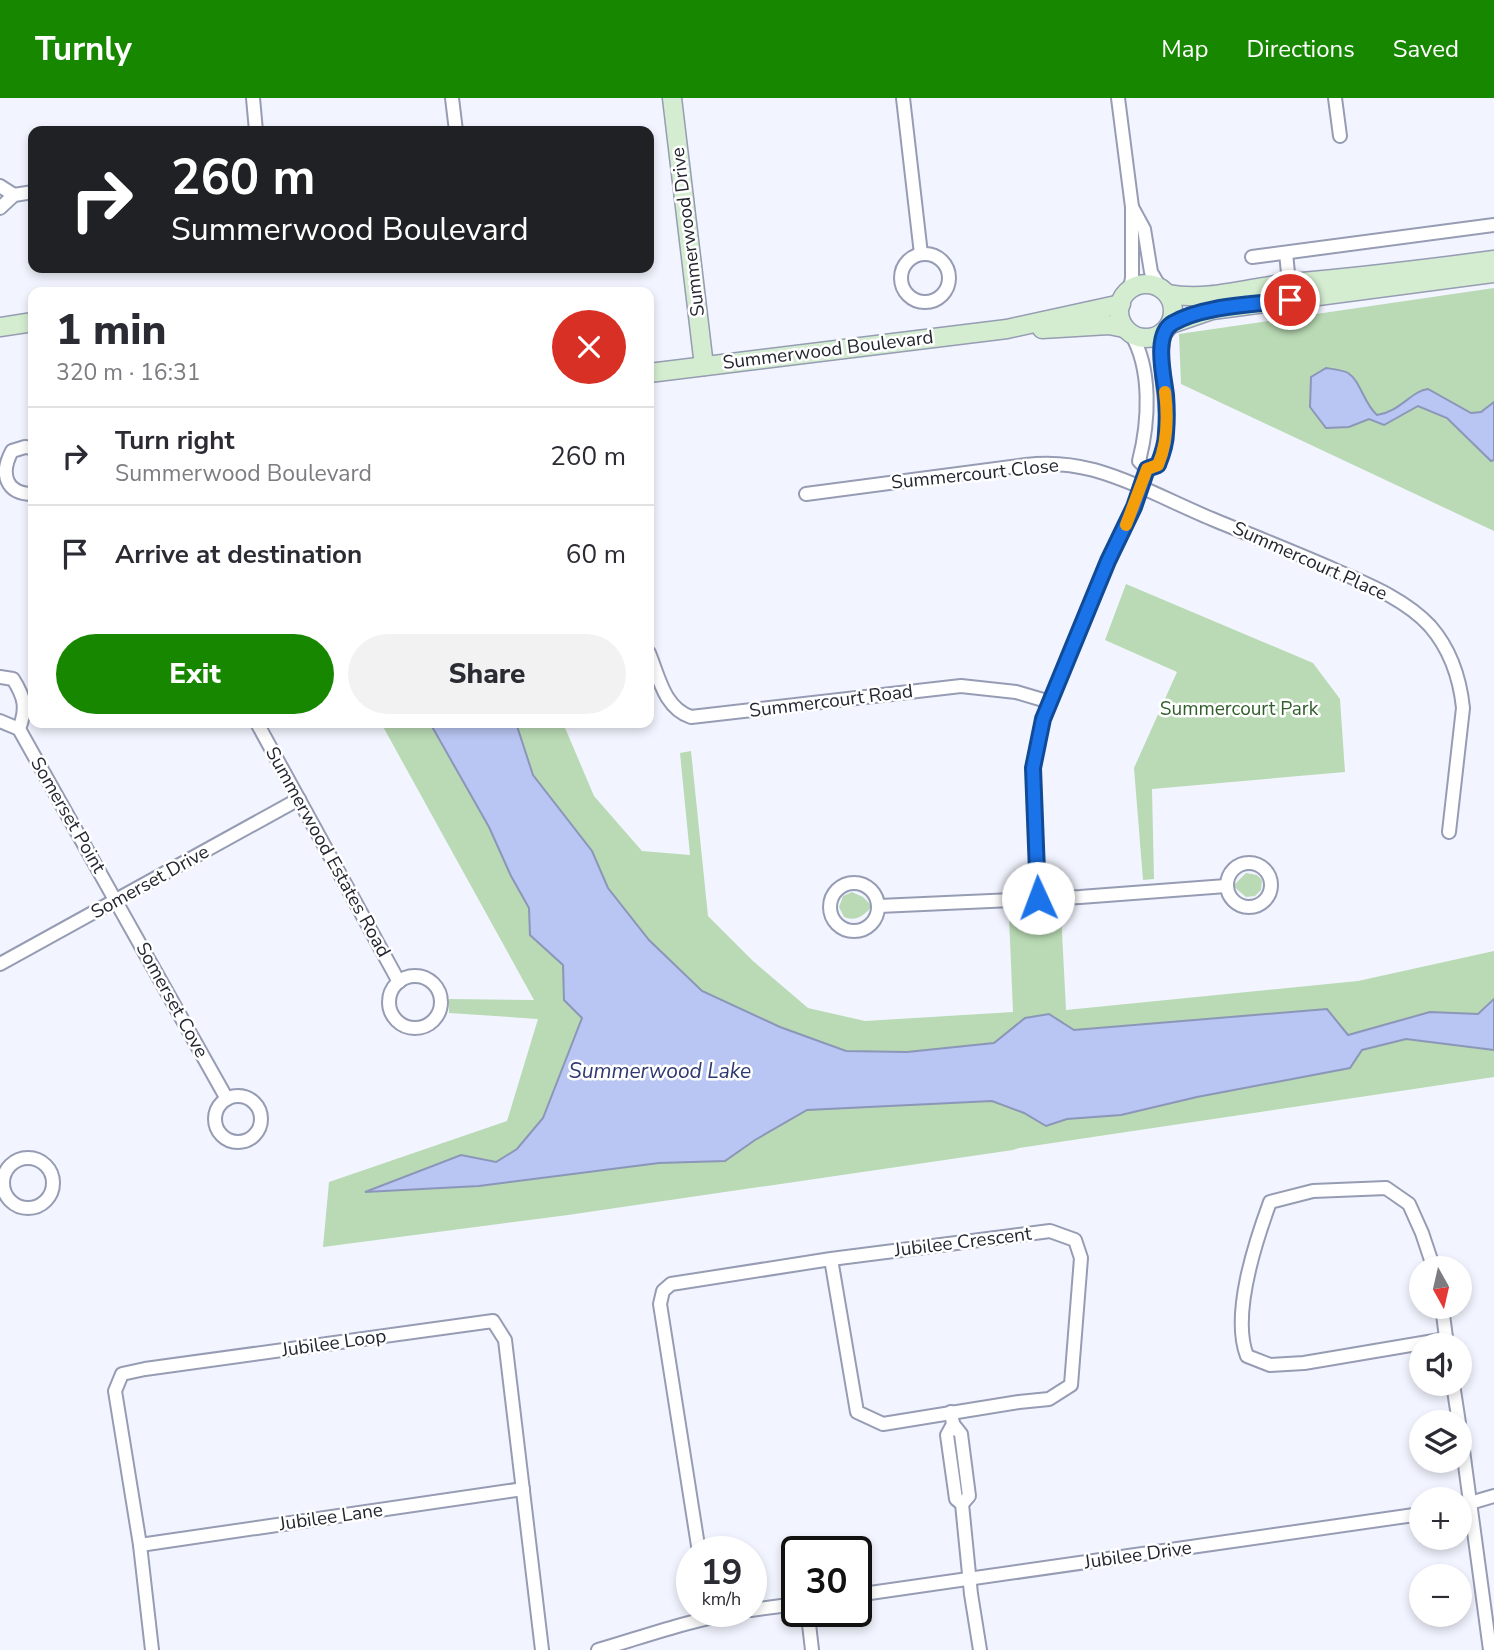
<!DOCTYPE html>
<meta charset="utf-8">
<style>
:root{--surface:#fff;--page:#f2f2f3;--text:#2b2b33;--muted:#7c7c81;--line:#e1e1e2;--accent:#178700}
body{margin:0;font-family:"Nunito Sans",sans-serif;background:var(--page);color:var(--text);height:100vh;display:flex;flex-direction:column;font-size:26px;white-space:nowrap}
*{box-sizing:border-box;margin:0}
p{font-size:23px;color:var(--muted)}
.icon{flex:none;width:38px;height:38px;fill:none;stroke:currentColor;stroke-width:2;stroke-linecap:round;stroke-linejoin:round}
.map{position:relative;flex:1;overflow:hidden}
.side{position:absolute;left:28px;top:189px;width:626px;height:441px;display:flex;flex-direction:column;background:var(--surface);border-radius:14px;box-shadow:0 4px 10px #0003}
.side>*{flex:none}
.hud{position:absolute;left:28px;top:28px;width:626px;height:147px;border-radius:14px;box-shadow:0 4px 10px #0003;background:#202124;color:#fff;overflow:hidden}
.needle{width:46px;rotate:172deg}
.tools{position:absolute;left:1409px;top:1158px;display:grid;gap:14px}
.tools a{display:grid;place-items:center;width:63px;height:63px;border-radius:50%;background:var(--surface);box-shadow:0 4px 10px #0003;font-size:35px}
.speed{position:absolute;left:676px;top:1438px;display:flex;gap:14px;font-size:35px;font-weight:700;text-align:center}
.speed>*{display:grid;place-content:center;width:91px;height:91px;border-radius:50%;background:var(--surface);box-shadow:0 4px 10px #0003;line-height:1}
.speed small{font-size:18px;font-weight:400}
.speed .limit{border:4px solid #111;border-radius:10px;background:#fff;color:#111}
.pin{position:absolute;display:grid;place-items:center;width:60px;height:60px;color:#fff;margin:-30px;border:4px solid #fff;border-radius:50%;box-shadow:0 2px 7px #0007}
.me{position:absolute;width:77px;margin:-38px;rotate:358deg;stroke-linejoin:round;filter:drop-shadow(0 0 5px #0008)}
.turn{display:flex;align-items:center;gap:24px;height:147px;padding:0 28px;font-size:32px}
.turn .icon{width:91px;height:91px;stroke-width:2.5}
.turn b{display:block;font-size:49px;line-height:60px}
.round{display:grid;place-items:center;flex:none;width:74px;height:74px;border-radius:37px;background:var(--page)}
.headline{display:flex;align-items:center;justify-content:space-between;height:119px;padding:0 28px}
h1{font-size:42px;font-weight:800;line-height:52px}
.button{display:flex;gap:14px;margin-top:auto;padding:14px 28px}
.button a{flex:1;height:80px;border-radius:42px;background:var(--accent);color:#fff;font-size:28px;font-weight:800;line-height:80px;text-align:center}
.button a+a{background:var(--page);color:var(--text)}
ul{padding:0;list-style:none}
li{display:flex;align-items:center;gap:21px;height:98px;padding:0 28px;border-top:2px solid var(--line)}
li div{flex:1}
li b{display:block;font-size:26px}
li em{font-style:normal}
header{display:flex;align-items:center;gap:42px;box-sizing:border-box;height:98px;padding:0 35px;background:var(--accent);color:#fff}
header strong{font-size:33px}
nav{display:flex;gap:38px;margin-inline-start:auto;font-size:24px}
.map>svg:first-child{display:block}
.green{fill:#b9dab4}
.water{fill:#b9c5f2;stroke:#8c96b8;stroke-width:2}
.lines{fill:none;stroke-linecap:round;stroke-linejoin:round}
.street-casing{stroke:#969cb3;stroke-width:16}
.secondary-casing{stroke:#969cb3;stroke-width:21}
.street{stroke:#fff;stroke-width:12}
.secondary{stroke:#d4edd0;stroke-width:18}
.route-casing{stroke:#114b97;stroke-width:18}
.route{stroke:#1a73e8;stroke-width:12}
.slow{stroke:#f59e0b;stroke-width:12}
.labels{text-anchor:middle;dominant-baseline:central;stroke-width:5;stroke-linejoin:round;paint-order:stroke}
.street-label{font-size:19px;fill:#242730;stroke:#fff}
.park-label{font-size:19px;fill:#315e2b;stroke:#fff}
.water-label{font-size:21px;font-style:italic;fill:#2f3970;stroke:#fff}
</style>
<header>
<strong>Turnly</strong>
<nav><a>Map</a><a>Directions</a><a>Saved</a></nav>
</header>
<div class="map">
<svg width="1494" height="1552" viewBox="0 0 1494 1552">
<rect width="100%" height="100%" fill="#f2f5ff"/>
<!-- green -->
<g class="green">
<polygon points="1494,190 1494,433 1181,286 1179,236"/>
<polygon points="1126,486 1313,565 1340,601 1345,674 1152,691 1154,781 1143,782 1134,670 1177,574 1105,542"/>
<polygon points="381,625 563,625 594,698 642,753 690,757 680,655 691,653 708,818 753,863 808,910 865,923 1013,914 1009,818 1061,815 1066,912 1358,883 1494,853 1494,979 1019,1050 1013,1052 568,1117 323,1149 329,1084 507,1023 538,921 449,915 449,901 534,902"/>
<polygon points="1246,775 1257,777 1262,782 1261,792 1255,798 1246,799 1233,788"/>
<path d="M852 794 863 799 872 808C865 817 856 824 844 819L839 809 843 798Z"/>
</g>
<!-- water -->
<g class="water">
<path d="M1326 270C1332 271 1343 272 1348 275 1360 282 1364 306 1377 317 1400 314 1411 293 1428 291L1471 315 1481 314 1494 304V362L1491 363 1447 320 1418 308 1384 327 1369 321 1349 329 1326 330 1310 309 1311 279Z"/>
<polygon points="430,625 516,625 533,677 592,753 608,790 649,842 702,893 780,929 846,953 907,954 994,945 1025,920 1049,916 1074,932 1327,911 1348,937 1430,914 1478,916 1494,901 1494,952 1406,941 1362,952 1350,970 1197,999 1121,1017 1067,1021 1046,1028 1024,1015 992,1003 807,1012 755,1042 725,1063 659,1065 479,1088 365,1094 461,1057 496,1064 517,1051 543,1020 582,920 564,902 563,867 530,837 529,810 511,778 489,729"/>
</g>
<g class="lines">
<!-- street casing -->
<g class="street-casing">
<g id="street">
<polyline points="253,0 256,33"/>
<polyline points="452,0 456,33"/>
<polyline points="903,0 921,156"/>
<polyline points="1118,0 1132,109"/>
<polyline points="1335,0 1340,38"/>
<polyline points="0,88 14,97"/>
<polyline points="0,110 14,97 33,94"/>
<polyline points="1286,155 1289,185"/>
<circle cx="925" cy="180" r="24"/>
<polyline points="1252,159 1494,127"/>
<polyline points="1130,191 1132,180 1132,109 1144,131 1151,174 1161,191"/>
<path d="M1131 236C1152 271 1149 324 1139 363L1147 371"/>
<path d="M33 350 25 349 12 353C0 375 5 396 33 396"/>
<path d="M806 396 1026 367C1050 364 1071 366 1094 372 1136 384 1173 405 1212 421 1253 438 1294 454 1335 472 1367 486 1405 501 1430 528 1450 551 1460 581 1463 610L1449 734"/>
<path d="M649 555C659 579 664 610 691 619L961 588 1016 594 1050 604"/>
<path d="M0 579 13 581C25 600 27 610 19 631"/>
<polyline points="0,623 19,631 227,1001"/>
<polyline points="257,625 399,884"/>
<circle cx="1249" cy="787" r="22"/>
<circle cx="854" cy="809" r="24"/>
<path d="M1038 800 1033 670 1043 621 1108 463 1134 409 1147 371 1158 367C1179 319 1152 277 1165 233"/>
<polyline points="879,808 1080,799 1226,788"/>
<polyline points="0,866 299,701"/>
<circle cx="415" cy="904" r="26"/>
<circle cx="238" cy="1021" r="23"/>
<circle cx="28" cy="1085" r="25"/>
<path d="M1434 1171 1422 1135 1409 1106 1386 1090 1313 1093 1270 1104C1255 1145 1231 1217 1247 1258L1270 1267 1304 1265 1446 1241"/>
<polyline points="1442,1209 1447,1247"/>
<polyline points="1453,1286 1459,1325"/>
<polyline points="951,1314 953,1326 947,1337 956,1401 962,1406 971,1496 980,1552"/>
<polyline points="953,1326 961,1336 969,1398 962,1406"/>
<polyline points="1460,1330 1490,1552"/>
<polyline points="1460,1408 1494,1398"/>
<polyline points="140,1447 523,1391"/>
<polyline points="699,1454 660,1206 663,1193 671,1186 831,1161 1050,1133 1075,1142 1081,1160 1071,1287 1049,1301 1019,1304 883,1326 857,1314 831,1161"/>
<polyline points="856,1497 1421,1416"/>
<polyline points="751,1512 796,1506"/>
<polyline points="809,1526 812,1552"/>
<polyline points="152,1552 140,1447 115,1293 122,1276 145,1271 493,1223 505,1242 542,1552"/>
<path d="M598 1552C646 1538 692 1521 741 1514"/>
</g>
</g>
<!-- secondary casing -->
<g class="secondary-casing">
<g id="secondary">
<polyline points="672,0 704,268"/>
<circle cx="1146" cy="213" r="27"/>
<path d="M1168 196C1208 204 1250 189 1291 185 1359 179 1426 171 1494 162"/>
<polyline points="1171,226 1212,212 1494,175"/>
<polyline points="0,229 33,224"/>
<polyline points="1042,231 1109,227 1124,230"/>
<polyline points="649,275 1007,231 1121,206"/>
</g>
</g>
<!-- street -->
<use href="#street" class="street"/>
<!-- secondary -->
<use href="#secondary" class="secondary"/>
</g>
<g class="lines">
<!-- route casing -->
<g class="route-casing">
<path id="route" d="M1038 800 1033 670 1043 621 1108 463 1134 409 1147 371 1158 367C1162 357 1166 346 1166 335 1167 323 1167 310 1166 297 1164 279 1153 236 1173 225 1204 207 1254 207 1290 202"/>
</g>
<!-- route -->
<use href="#route" class="route"/>
<!-- slow -->
<path class="slow" d="M1126 427 1147 371 1158 367C1168 344 1168 318 1165 294"/>
</g>
<g class="labels">
<!-- street labels -->
<g class="street-label">
<text transform="translate(688 134) rotate(-97)">Summerwood Drive</text>
<text transform="translate(828 252) rotate(-7)">Summerwood Boulevard</text>
<text transform="translate(975 376) rotate(-6)">Summercourt Close</text>
<text transform="translate(1310 463) rotate(24)">Summercourt Place</text>
<text transform="translate(831 603) rotate(-7)">Summercourt Road</text>
<text transform="translate(68 717) rotate(60)">Somerset Point</text>
<text transform="translate(328 754) rotate(61)">Summerwood Estates Road</text>
<text transform="translate(150 784) rotate(-29)">Somerset Drive</text>
<text transform="translate(172 902) rotate(61)">Somerset Cove</text>
<text transform="translate(963 1144) rotate(-7)">Jubilee Crescent</text>
<text transform="translate(334 1245) rotate(-8)">Jubilee Loop</text>
<text transform="translate(331 1419) rotate(-8)">Jubilee Lane</text>
<text transform="translate(1138 1457) rotate(-8)">Jubilee Drive</text>
</g>
<!-- park labels -->
<g class="park-label">
<text x="1239" y="611">Summercourt Park</text>
</g>
<!-- water labels -->
<g class="water-label">
<text x="660" y="973">Summerwood Lake</text>
</g>
</g>
</svg>
<div class="tools">
<a><svg class="needle" viewBox="-14 -14 28 28"><path d="M0-13l5 13h-10z" fill="#e53935"/><path d="M0 13l5-13h-10z" fill="#7c7c81"/></svg></a>
<a><svg class="icon" aria-label="sound" viewBox="0 0 24 24"><path d="M4 9h4l5-4v14l-5-4H4zM17 9q2 3 0 6"/></svg></a>
<a><svg class="icon" aria-label="layers" viewBox="0 0 24 24"><path d="M12 4l9 5-9 5-9-5zM3 14l9 5 9-5"/></svg></a>
<a>+</a>
<a>−</a>
</div>
<div class="speed"><div>19<small>km/h</small></div><div class="limit">30</div></div>
<div class="pin" style="left:1290px;top:202px;background:#d93025"><svg class="icon" aria-label="arrive" viewBox="0 0 24 24"><path d="M6 21V4h12l-3 4 3 4H6"/></svg></div>
<svg class="me" style="left:1038px;top:800px" viewBox="-20 -20 40 40"><circle r="19" fill="#fff"/><path d="M0-13L10 11 0 6-10 11z" fill="#1a73e8"/></svg>
<div class="hud">
<div class="turn"><svg class="icon" aria-label="right" viewBox="0 0 24 24"><path d="M7 20v-9h11M14 6l5 5-5 5"/></svg><div><b>260 m</b>Summerwood Boulevard</div></div>
</div>
<section class="side">
<div class="headline"><div><h1>1 min</h1><p>320 m · 16:31</p></div><a class="round" style="background:#d93025;color:#fff"><svg class="icon" aria-label="close" viewBox="0 0 24 24"><path d="M6 6l12 12M18 6L6 18"/></svg></a></div>
<ul>
<li><svg class="icon" aria-label="right" viewBox="0 0 24 24"><path d="M7 20v-9h11M14 6l5 5-5 5"/></svg><div><b>Turn right</b><p>Summerwood Boulevard</p></div><em>260 m</em></li>
<li><svg class="icon" aria-label="arrive" viewBox="0 0 24 24"><path d="M6 21V4h12l-3 4 3 4H6"/></svg><div><b>Arrive at destination</b></div><em>60 m</em></li>
</ul>
<div class="button"><a>Exit</a><a>Share</a></div>
</section>
</div>
